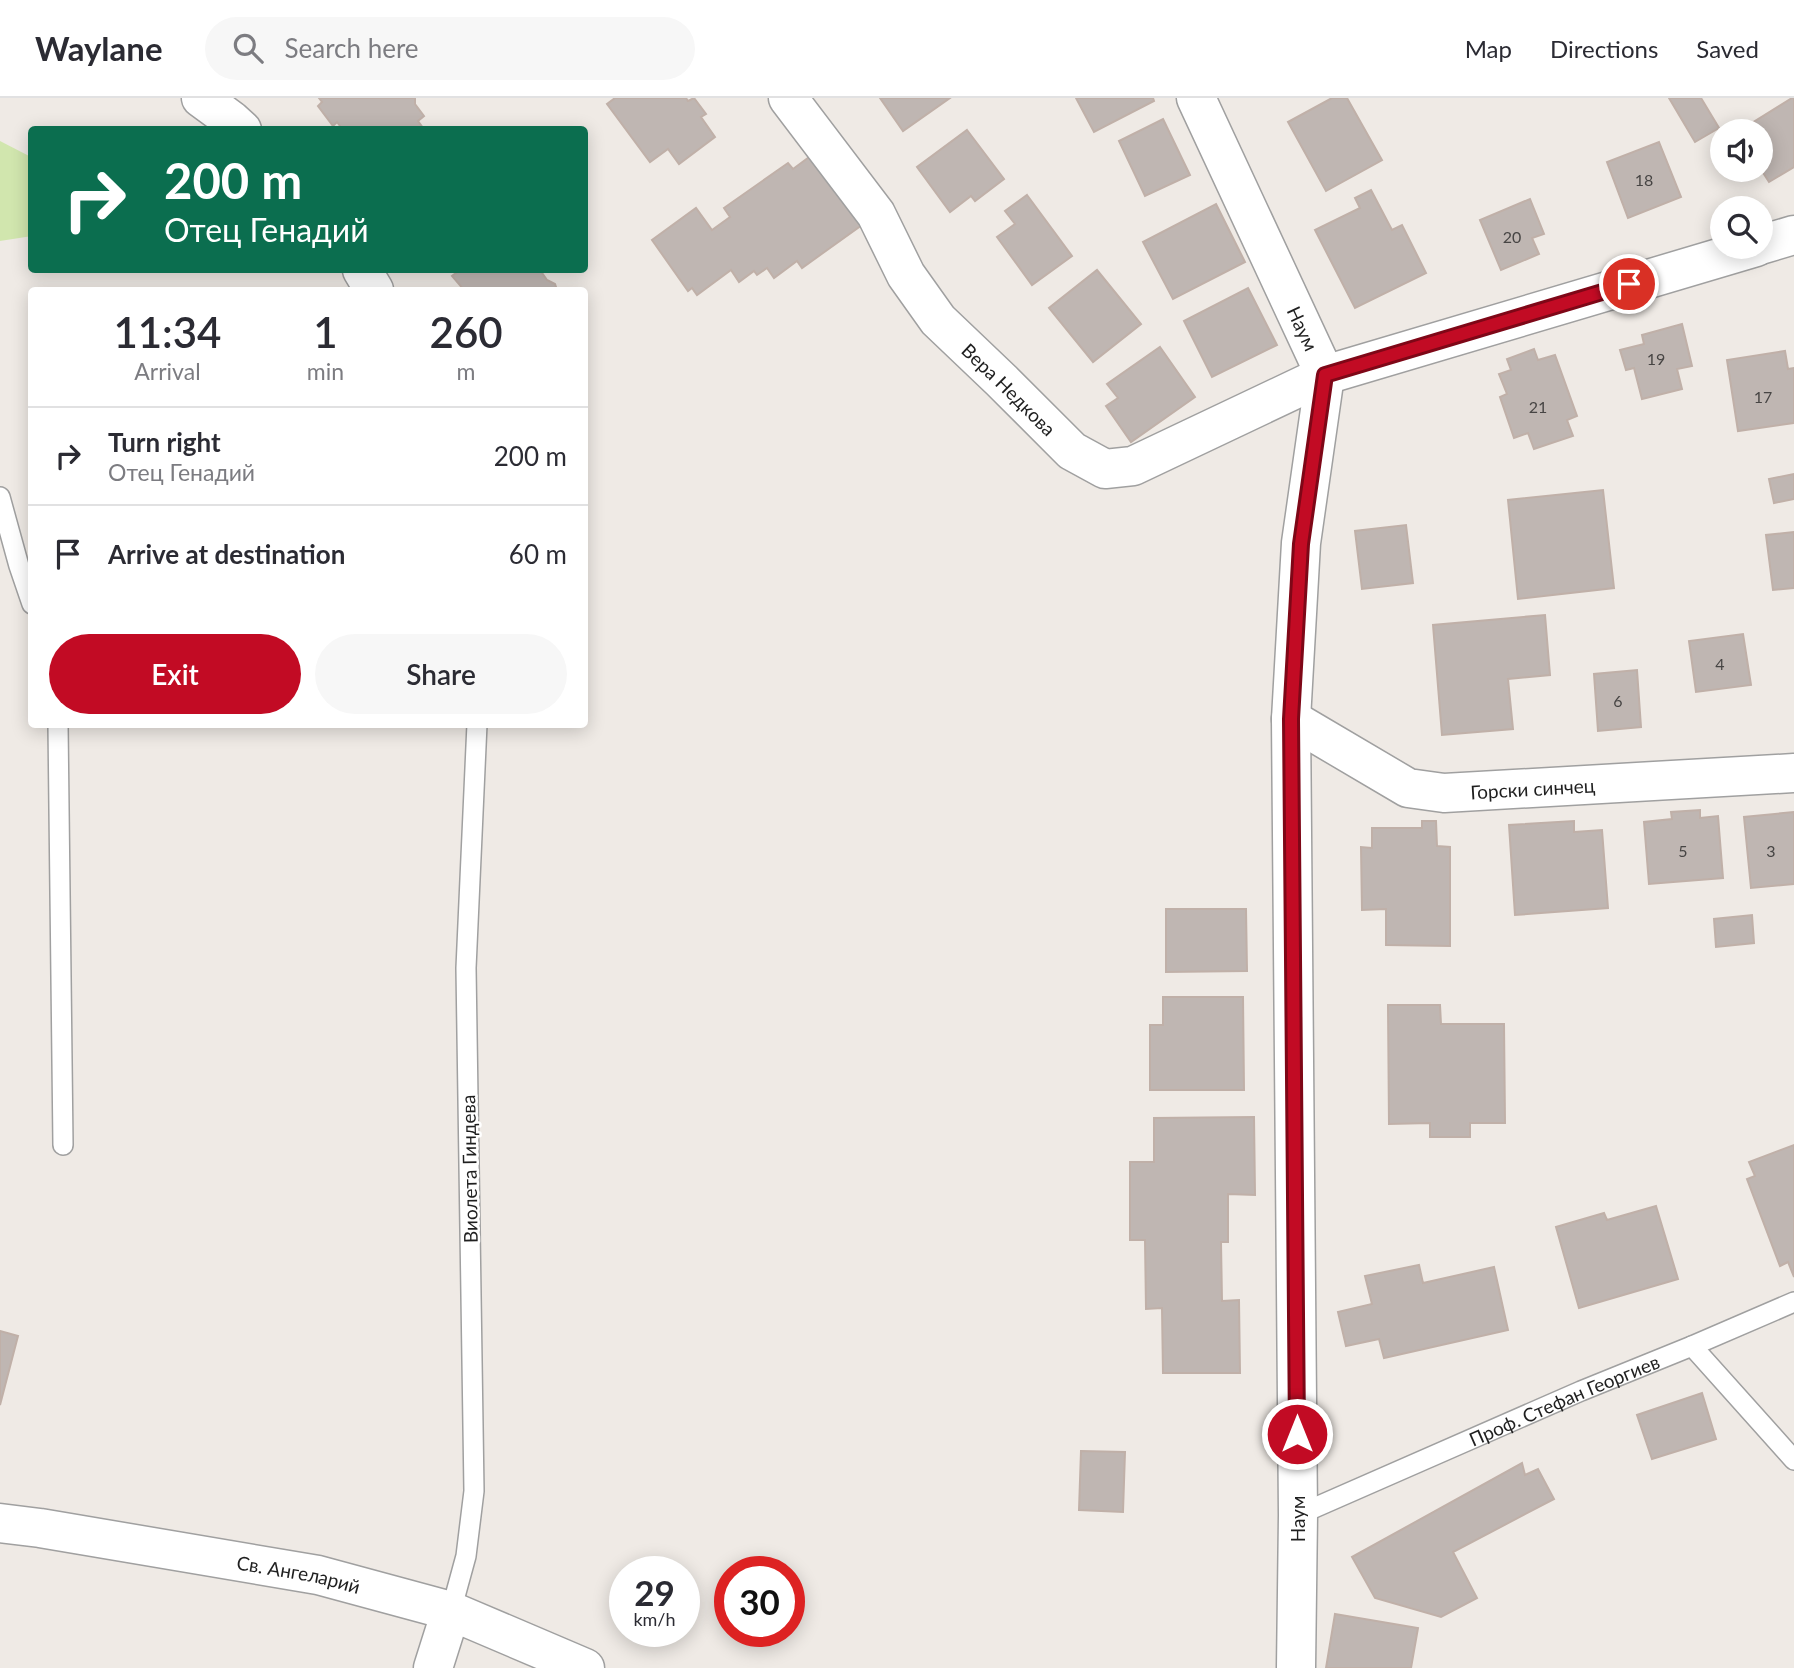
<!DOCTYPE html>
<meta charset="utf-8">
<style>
:root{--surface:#fff;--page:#f7f7f7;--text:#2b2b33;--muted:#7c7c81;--line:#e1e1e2;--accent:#c20b24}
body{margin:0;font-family:Lato,sans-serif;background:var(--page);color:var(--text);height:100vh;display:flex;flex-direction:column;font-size:26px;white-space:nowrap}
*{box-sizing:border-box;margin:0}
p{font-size:23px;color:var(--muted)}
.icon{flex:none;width:38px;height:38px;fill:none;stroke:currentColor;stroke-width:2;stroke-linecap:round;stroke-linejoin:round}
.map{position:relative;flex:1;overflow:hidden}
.sheet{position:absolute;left:28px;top:189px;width:560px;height:441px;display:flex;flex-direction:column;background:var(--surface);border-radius:7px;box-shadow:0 4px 18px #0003}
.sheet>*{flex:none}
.hud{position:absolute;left:28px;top:28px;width:560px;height:147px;border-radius:7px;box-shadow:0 4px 18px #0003;background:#0b6e4f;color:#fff;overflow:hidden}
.tools{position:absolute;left:1710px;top:21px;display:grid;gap:14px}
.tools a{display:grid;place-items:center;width:63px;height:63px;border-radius:50%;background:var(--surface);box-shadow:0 4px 18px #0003;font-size:35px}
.speed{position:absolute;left:609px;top:1458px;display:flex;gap:14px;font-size:35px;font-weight:700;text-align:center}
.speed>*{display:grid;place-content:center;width:91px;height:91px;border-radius:50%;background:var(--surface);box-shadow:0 4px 18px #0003;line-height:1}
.speed small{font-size:18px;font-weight:400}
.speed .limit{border:10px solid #d22;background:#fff;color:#111}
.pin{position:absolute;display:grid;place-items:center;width:60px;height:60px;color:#fff;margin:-30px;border:4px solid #fff;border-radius:50%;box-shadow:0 2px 7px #0007}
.me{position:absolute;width:77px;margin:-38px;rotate:0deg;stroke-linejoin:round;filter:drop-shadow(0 0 5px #0008)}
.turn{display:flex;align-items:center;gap:24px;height:147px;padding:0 21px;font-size:32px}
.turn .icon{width:91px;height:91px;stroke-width:2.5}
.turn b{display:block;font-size:49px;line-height:60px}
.eta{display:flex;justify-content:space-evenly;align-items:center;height:119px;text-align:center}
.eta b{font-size:42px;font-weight:600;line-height:49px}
.primary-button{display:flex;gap:14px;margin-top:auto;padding:14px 21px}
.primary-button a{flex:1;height:80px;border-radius:42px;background:var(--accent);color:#fff;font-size:28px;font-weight:600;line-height:80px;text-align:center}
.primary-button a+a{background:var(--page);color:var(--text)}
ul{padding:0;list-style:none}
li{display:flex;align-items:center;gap:21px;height:98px;padding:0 21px;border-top:2px solid var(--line)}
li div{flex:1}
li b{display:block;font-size:26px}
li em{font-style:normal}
header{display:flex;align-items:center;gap:42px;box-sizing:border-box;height:98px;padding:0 35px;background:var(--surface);border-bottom:2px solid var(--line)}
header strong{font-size:33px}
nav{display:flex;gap:38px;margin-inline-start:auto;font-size:24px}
.search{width:490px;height:63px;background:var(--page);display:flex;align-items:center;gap:18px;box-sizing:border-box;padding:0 24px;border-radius:38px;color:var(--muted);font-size:26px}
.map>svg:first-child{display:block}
.grass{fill:#d1e6ae}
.building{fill:#bfb6b2;stroke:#c0b0a8;stroke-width:2}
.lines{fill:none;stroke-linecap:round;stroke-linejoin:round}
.lane-casing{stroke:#a0a0a0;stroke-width:22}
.street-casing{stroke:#a0a0a0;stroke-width:41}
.lane{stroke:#fff;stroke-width:19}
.street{stroke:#fff;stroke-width:38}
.route-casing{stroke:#7e0717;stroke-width:18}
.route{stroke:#c20b24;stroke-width:12}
.labels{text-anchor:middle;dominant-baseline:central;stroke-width:5;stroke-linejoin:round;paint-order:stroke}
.number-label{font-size:16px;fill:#474544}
.street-label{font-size:19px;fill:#1f1f1f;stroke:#fff}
</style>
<header>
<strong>Waylane</strong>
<div class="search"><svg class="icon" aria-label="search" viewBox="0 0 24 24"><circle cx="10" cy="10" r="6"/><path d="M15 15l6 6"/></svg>Search here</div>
<nav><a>Map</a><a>Directions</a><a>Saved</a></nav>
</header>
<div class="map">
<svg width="1794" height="1570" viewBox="0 0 1794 1570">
<rect width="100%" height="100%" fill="#efeae5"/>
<!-- grass -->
<polygon class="grass" points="0,43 31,59 32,138 0,143"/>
<!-- building -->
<g class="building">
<polygon points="319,0 415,0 415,6 424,18 418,23 423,30 421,32 343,32 337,24 333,28 318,8 322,4"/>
<polygon points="615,0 686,0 688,3 694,0 706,16 701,19 715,39 679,66 668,51 650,64 607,6"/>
<polygon points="880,0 950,0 903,33"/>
<polygon points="1076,0 1153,0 1154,3 1094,34"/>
<polygon points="1332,0 1347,0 1382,62 1326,93 1288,24"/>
<polygon points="1669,0 1701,0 1719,30 1695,44"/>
<polygon points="1792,0 1794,0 1794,69 1769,84 1760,70 1760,33 1739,33"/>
<polygon points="1163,21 1190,77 1145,98 1119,43"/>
<polygon points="967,32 1004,81 975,103 971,98 950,114 917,69"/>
<polygon points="1659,44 1681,99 1628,120 1607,64"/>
<polygon points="812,57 862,127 802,170 797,163 774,180 767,170 757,177 754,173 739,184 731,172 697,197 692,190 688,193 652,142 696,110 712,132 730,119 724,110 788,65 793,71"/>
<polygon points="1371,92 1392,132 1402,127 1426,175 1355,210 1315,132 1360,110 1355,100"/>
<polygon points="1027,97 1072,158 1032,187 997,139 1015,126 1005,113"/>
<polygon points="1530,101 1544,136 1532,140 1539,156 1501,172 1480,122"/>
<polygon points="1216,106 1245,164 1173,201 1143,144"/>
<polygon points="460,172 540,172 547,182 555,186 557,192 464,192 452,178"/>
<polygon points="1097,172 1141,226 1093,264 1049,210"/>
<polygon points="1248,190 1277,247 1212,279 1184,223"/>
<polygon points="1682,226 1692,268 1677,271 1682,291 1642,301 1634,270 1626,272 1620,252 1644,246 1642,237"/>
<polygon points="1160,249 1195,299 1131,344 1106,308 1118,300 1107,286"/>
<polygon points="1534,251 1538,262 1555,257 1577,318 1567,322 1573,338 1534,351 1528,335 1514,340 1500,299 1507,296 1499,276 1511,272 1507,261"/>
<polygon points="1785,253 1788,271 1794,270 1794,325 1738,333 1727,262"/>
<polygon points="1794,376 1794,401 1774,405 1769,381"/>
<polygon points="1603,392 1614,490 1518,501 1508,402"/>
<polygon points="1406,427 1413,485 1362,491 1355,433"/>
<polygon points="1794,434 1794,490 1773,492 1766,437"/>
<polygon points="1545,517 1550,577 1508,581 1513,631 1442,637 1433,527"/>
<polygon points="1743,536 1751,587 1696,594 1689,543"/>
<polygon points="1637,572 1641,629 1598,633 1594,576"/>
<polygon points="1700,712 1700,720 1718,718 1723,780 1649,786 1644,724 1672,721 1671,714"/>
<polygon points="1794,714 1794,786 1751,790 1744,719"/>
<polygon points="1422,723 1436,723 1437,748 1450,749 1450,848 1386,847 1386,811 1362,812 1361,749 1372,750 1372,730 1422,730"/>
<polygon points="1574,723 1574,734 1602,732 1608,810 1515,817 1509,727"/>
<polygon points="1166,811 1246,811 1247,873 1166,874"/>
<polygon points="1752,817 1754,845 1716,849 1714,821"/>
<polygon points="1163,899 1243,899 1244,992 1150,992 1150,927 1163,927"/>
<polygon points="1388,907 1440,907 1441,926 1504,926 1505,1025 1470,1025 1470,1039 1430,1039 1430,1025 1389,1026"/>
<polygon points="1254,1019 1255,1097 1228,1096 1228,1144 1221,1144 1222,1203 1239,1202 1240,1275 1163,1275 1162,1210 1146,1211 1145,1142 1130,1142 1130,1064 1154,1064 1154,1020"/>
<polygon points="1794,1047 1794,1179 1788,1164 1780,1168 1747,1081 1755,1078 1749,1064"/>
<polygon points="1656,1108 1678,1181 1579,1210 1556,1129 1604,1115 1607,1122"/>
<polygon points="1419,1167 1423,1185 1494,1169 1508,1232 1384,1260 1379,1241 1346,1248 1338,1214 1372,1206 1365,1178"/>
<polygon points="0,1233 18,1238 0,1307"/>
<polygon points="1702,1295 1716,1341 1652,1361 1637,1317"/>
<polygon points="1081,1353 1125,1354 1123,1414 1079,1412"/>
<polygon points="1522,1365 1525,1377 1538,1371 1554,1401 1453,1454 1477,1500 1441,1519 1375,1500 1352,1459"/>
<polygon points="1335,1516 1418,1530 1411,1570 1326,1570"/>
</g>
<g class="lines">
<!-- lane casing -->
<g class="lane-casing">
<g id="lane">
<polyline points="0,399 19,468 32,506"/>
<polyline points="58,626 63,1047"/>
<polyline points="1692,1248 1794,1362"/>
<path id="s1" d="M1298 1417 1581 1293 1692 1248 1794 1204"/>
<polyline points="451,1513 466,1458 474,1393 466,870 477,626"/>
</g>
</g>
<!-- street casing -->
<g class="street-casing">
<g id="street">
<polyline points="201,0 231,22 242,32"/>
<path id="s2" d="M788 0 876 116 906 177 938 222 1002 283 1072 353 1105 371 1133 368 1325 277 1756 149"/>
<path id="s3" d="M1196 0 1325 277 1301 445 1291 621 1298 1417 1296 1570"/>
<polyline points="1760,147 1794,137"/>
<polyline points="362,172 374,192"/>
<path id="s4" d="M1291 621 1408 690 1444 695 1794 675"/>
<path id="s5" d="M0 1425 40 1430 318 1477 451 1513 585 1570"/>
<polyline points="433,1570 451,1513"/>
</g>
</g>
<!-- lane -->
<use href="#lane" class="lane"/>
<!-- street -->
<use href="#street" class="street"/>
</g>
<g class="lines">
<!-- route casing -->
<g class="route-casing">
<polyline id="route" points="1297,1336 1291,621 1301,446 1325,277 1629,186"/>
</g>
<!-- route -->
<use href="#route" class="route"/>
</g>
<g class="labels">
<!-- number labels -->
<g class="number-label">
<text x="1644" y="81">18</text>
<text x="1512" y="138">20</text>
<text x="1656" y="260">19</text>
<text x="1763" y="298">17</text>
<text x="1538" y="308">21</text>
<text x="1720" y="565">4</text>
<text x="1618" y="602">6</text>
<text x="1683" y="752">5</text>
<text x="1771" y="752">3</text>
</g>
<!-- street labels -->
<g class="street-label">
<text stroke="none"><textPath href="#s3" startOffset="254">Наум</textPath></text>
<text stroke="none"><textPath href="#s2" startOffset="368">Вера Недкова</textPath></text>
<text stroke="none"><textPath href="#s4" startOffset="261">Горски синчец</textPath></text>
<text transform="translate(469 1071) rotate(-91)">Виолета Гиндева</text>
<text stroke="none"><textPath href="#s1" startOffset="290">Проф. Стефан Георгиев</textPath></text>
<text transform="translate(1297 1421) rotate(-90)">Наум</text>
<text stroke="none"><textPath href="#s5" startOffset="303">Св. Ангеларий</textPath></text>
</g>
</g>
</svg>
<div class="tools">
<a><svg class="icon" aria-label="sound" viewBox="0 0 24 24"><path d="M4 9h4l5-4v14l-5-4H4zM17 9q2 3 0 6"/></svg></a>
<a><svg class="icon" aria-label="search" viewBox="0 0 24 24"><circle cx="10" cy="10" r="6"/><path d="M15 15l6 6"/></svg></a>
</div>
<div class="speed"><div>29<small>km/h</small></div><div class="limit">30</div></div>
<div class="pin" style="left:1629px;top:186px;background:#d93025"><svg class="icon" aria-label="arrive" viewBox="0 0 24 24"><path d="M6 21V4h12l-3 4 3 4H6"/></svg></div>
<svg class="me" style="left:1297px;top:1336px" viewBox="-20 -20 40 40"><circle r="17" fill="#c20b24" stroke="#fff" stroke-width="3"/><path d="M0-11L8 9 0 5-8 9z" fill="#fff"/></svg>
<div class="hud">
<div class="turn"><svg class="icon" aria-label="right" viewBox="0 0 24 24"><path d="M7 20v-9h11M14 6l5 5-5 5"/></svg><div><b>200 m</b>Отец Генадий</div></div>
</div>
<section class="sheet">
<div class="eta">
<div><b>11:34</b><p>Arrival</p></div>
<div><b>1</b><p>min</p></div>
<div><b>260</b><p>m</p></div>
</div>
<ul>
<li><svg class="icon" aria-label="right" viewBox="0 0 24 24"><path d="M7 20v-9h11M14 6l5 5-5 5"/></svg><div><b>Turn right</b><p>Отец Генадий</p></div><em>200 m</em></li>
<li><svg class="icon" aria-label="arrive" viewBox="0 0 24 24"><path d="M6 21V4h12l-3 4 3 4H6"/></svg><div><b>Arrive at destination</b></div><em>60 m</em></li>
</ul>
<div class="primary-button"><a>Exit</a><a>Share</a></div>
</section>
</div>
